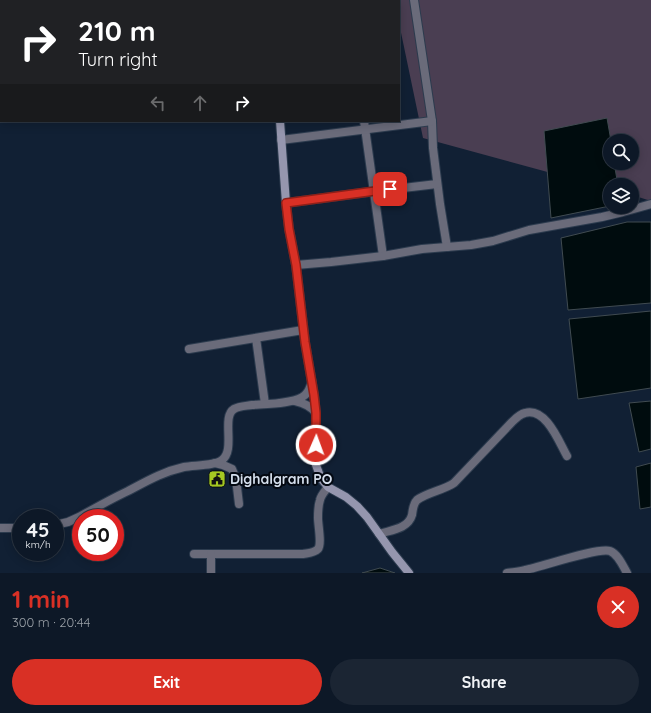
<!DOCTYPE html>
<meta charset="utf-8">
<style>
:root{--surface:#0d1827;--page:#1b2533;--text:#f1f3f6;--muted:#9aa0a7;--line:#2d3744;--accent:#d93025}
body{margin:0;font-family:Quicksand,sans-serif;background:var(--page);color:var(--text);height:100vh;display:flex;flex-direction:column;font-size:15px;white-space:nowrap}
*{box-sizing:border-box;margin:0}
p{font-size:13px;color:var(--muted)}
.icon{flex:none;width:22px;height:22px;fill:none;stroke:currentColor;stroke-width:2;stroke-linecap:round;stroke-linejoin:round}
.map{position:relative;height:573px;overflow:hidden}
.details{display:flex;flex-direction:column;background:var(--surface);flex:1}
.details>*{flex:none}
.hud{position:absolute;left:0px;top:0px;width:400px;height:122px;box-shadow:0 2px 10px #0003,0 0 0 1px var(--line);background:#202124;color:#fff;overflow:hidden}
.controls{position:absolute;left:603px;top:134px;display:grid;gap:8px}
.controls a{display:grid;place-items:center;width:36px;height:36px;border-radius:50%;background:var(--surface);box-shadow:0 2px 10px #0003,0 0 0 1px var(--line);font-size:20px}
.speed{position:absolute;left:12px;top:509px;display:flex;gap:8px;font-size:20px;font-weight:700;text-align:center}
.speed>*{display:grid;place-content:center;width:52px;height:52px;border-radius:50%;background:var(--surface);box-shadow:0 2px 10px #0003,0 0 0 1px var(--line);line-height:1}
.speed small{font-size:10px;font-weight:400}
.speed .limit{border:6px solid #d22;background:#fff;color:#111}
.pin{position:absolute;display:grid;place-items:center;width:34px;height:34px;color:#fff;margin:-17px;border-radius:8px;box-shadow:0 2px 6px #0006}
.me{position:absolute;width:44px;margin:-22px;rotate:2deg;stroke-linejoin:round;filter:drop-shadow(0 0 3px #0008)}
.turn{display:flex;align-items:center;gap:14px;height:84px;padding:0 12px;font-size:18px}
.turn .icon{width:52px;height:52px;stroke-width:2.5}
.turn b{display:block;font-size:28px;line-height:34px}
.lanes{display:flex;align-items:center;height:38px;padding:0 12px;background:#0003;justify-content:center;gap:20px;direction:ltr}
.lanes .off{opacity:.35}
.round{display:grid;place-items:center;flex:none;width:42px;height:42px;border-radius:21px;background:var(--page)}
.summary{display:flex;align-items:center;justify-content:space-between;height:68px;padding:0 12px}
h1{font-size:24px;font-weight:700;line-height:30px;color:var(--accent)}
.action{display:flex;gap:8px;margin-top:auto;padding:8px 12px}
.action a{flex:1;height:46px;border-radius:24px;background:var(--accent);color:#fff;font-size:16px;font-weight:700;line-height:46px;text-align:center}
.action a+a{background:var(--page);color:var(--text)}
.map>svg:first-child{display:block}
.green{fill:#4a3e52;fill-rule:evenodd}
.water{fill:#000c0e;stroke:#404b51}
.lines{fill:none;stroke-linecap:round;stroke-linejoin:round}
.minor-casing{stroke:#2c3b4e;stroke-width:10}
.tertiary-casing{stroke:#2c3b4e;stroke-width:10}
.secondary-casing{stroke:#2c3b4e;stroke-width:10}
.minor{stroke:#6a6b7a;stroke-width:8}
.tertiary{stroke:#6a6b7a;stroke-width:8}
.secondary{stroke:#9596ae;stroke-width:8}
.route-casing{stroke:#8d1f18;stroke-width:10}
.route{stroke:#d93025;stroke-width:7}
.labels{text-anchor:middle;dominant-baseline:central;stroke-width:4;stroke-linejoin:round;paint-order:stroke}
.poi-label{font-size:14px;font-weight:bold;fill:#d5dfed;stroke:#040912;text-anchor:start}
</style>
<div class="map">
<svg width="651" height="573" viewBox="0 0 651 573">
<rect width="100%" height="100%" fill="#112034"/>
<!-- green -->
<path class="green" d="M394 0H651V201L632 195V185H610V189L423 138 399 23V1H394ZM610 141H632V163H610Z"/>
<!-- water -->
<g class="water">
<polygon points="607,118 611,141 610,163 614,163 618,185 610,185 610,206 551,218 544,131"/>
<polygon points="627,222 651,222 651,303 568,310 561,238"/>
<polygon points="651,311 651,388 578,399 569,319"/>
<polygon points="651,401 651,449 639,452 629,403"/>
<polygon points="651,463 651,507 640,509 636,467"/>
<polygon points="380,568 395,573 362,573"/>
</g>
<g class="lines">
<!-- minor casing -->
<g class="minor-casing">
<g id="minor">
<polyline points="414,0 432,121 433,148 440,204 447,247"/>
<polyline points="370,1 378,0"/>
<polyline points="364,121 383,256"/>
<polyline points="281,140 432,121"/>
<polyline points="286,203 369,192 437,184"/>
<polyline points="296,265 331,262 383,256 422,249 471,245 493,241 529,230 602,217 623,212 651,204"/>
<polyline points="256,338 265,404"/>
<polyline points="189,349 303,330"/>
<polyline points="215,463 223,465 232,469 236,479 239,504"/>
<path d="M379 534C391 530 408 529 412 515 413 509 413 504 417 500 426 493 444 490 454 483L512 422C516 418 520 414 525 413 546 407 559 442 567 456"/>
<path d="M194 554H303C308 553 314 553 318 549 322 544 318 525 318 518 318 512 318 506 320 500 321 495 325 491 328 487"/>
<polyline points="211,554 211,573"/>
<path d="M507 573C513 572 519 572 525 570 541 567 598 547 610 551 618 554 623 566 627 573"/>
</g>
</g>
<!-- tertiary casing -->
<g class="tertiary-casing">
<g id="tertiary">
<path d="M295 401C304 403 311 406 316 413"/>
<path d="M55 525 68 522 79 517C95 508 111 499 128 491 147 481 162 472 184 467 193 465 215 466 222 460 236 450 221 417 234 409 239 406 246 406 252 405 265 404 296 404 305 395 309 392 310 387 312 382"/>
<polyline points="0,528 21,528"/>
</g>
</g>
<!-- secondary casing -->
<g class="secondary-casing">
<g id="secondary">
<polyline points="248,0 248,1"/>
<polyline points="280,121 286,203 289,229 296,265 305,342 314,395 316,413 315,455 316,465 320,476 323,481 328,487 346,497 357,506 367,517 392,552 409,573"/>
</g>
</g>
<!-- minor -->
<use href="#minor" class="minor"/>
<!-- tertiary -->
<use href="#tertiary" class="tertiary"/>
<!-- secondary -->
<use href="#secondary" class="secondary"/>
</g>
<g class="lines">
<!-- route casing -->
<g class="route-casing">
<polyline id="route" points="316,445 316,413 314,395 305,342 296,265 289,229 286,203 390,189"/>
</g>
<!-- route -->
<use href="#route" class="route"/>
</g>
<!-- icons -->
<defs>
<g id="civic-square" transform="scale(0.9)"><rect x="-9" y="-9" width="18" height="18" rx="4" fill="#a5c822" stroke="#040912"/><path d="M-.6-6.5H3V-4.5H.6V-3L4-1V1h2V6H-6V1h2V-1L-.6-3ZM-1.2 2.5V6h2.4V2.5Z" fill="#111"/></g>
</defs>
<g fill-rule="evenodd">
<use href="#civic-square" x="217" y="479"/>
</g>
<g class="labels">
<!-- poi labels -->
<g class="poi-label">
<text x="230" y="479">Dighalgram PO</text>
</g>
</g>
</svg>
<div class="controls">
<a><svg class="icon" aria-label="search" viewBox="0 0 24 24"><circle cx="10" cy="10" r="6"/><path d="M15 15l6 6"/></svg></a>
<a><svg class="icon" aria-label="layers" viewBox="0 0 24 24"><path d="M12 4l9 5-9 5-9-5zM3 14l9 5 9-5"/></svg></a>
</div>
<div class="speed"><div>45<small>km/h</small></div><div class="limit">50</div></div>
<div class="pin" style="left:390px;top:189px;background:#d93025"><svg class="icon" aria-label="arrive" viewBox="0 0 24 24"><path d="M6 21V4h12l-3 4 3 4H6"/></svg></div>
<svg class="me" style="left:316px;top:445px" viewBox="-20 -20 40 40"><circle r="17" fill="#d93025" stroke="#fff" stroke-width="3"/><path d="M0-11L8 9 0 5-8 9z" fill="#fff"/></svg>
<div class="hud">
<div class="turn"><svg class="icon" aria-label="right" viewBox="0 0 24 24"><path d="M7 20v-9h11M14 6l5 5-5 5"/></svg><div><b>210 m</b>Turn right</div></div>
<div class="lanes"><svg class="icon off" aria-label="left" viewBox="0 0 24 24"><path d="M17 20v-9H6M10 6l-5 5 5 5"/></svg><svg class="icon off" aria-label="ahead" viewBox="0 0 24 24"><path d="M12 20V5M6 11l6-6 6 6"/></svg><svg class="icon" aria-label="right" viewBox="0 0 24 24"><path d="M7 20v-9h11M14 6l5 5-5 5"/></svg></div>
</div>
</div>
<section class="details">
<div class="summary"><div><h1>1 min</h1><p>300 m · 20:44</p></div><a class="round" style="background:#d93025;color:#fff"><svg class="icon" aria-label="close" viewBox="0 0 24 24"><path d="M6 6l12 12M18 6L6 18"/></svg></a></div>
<div class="action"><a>Exit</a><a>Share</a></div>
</section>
